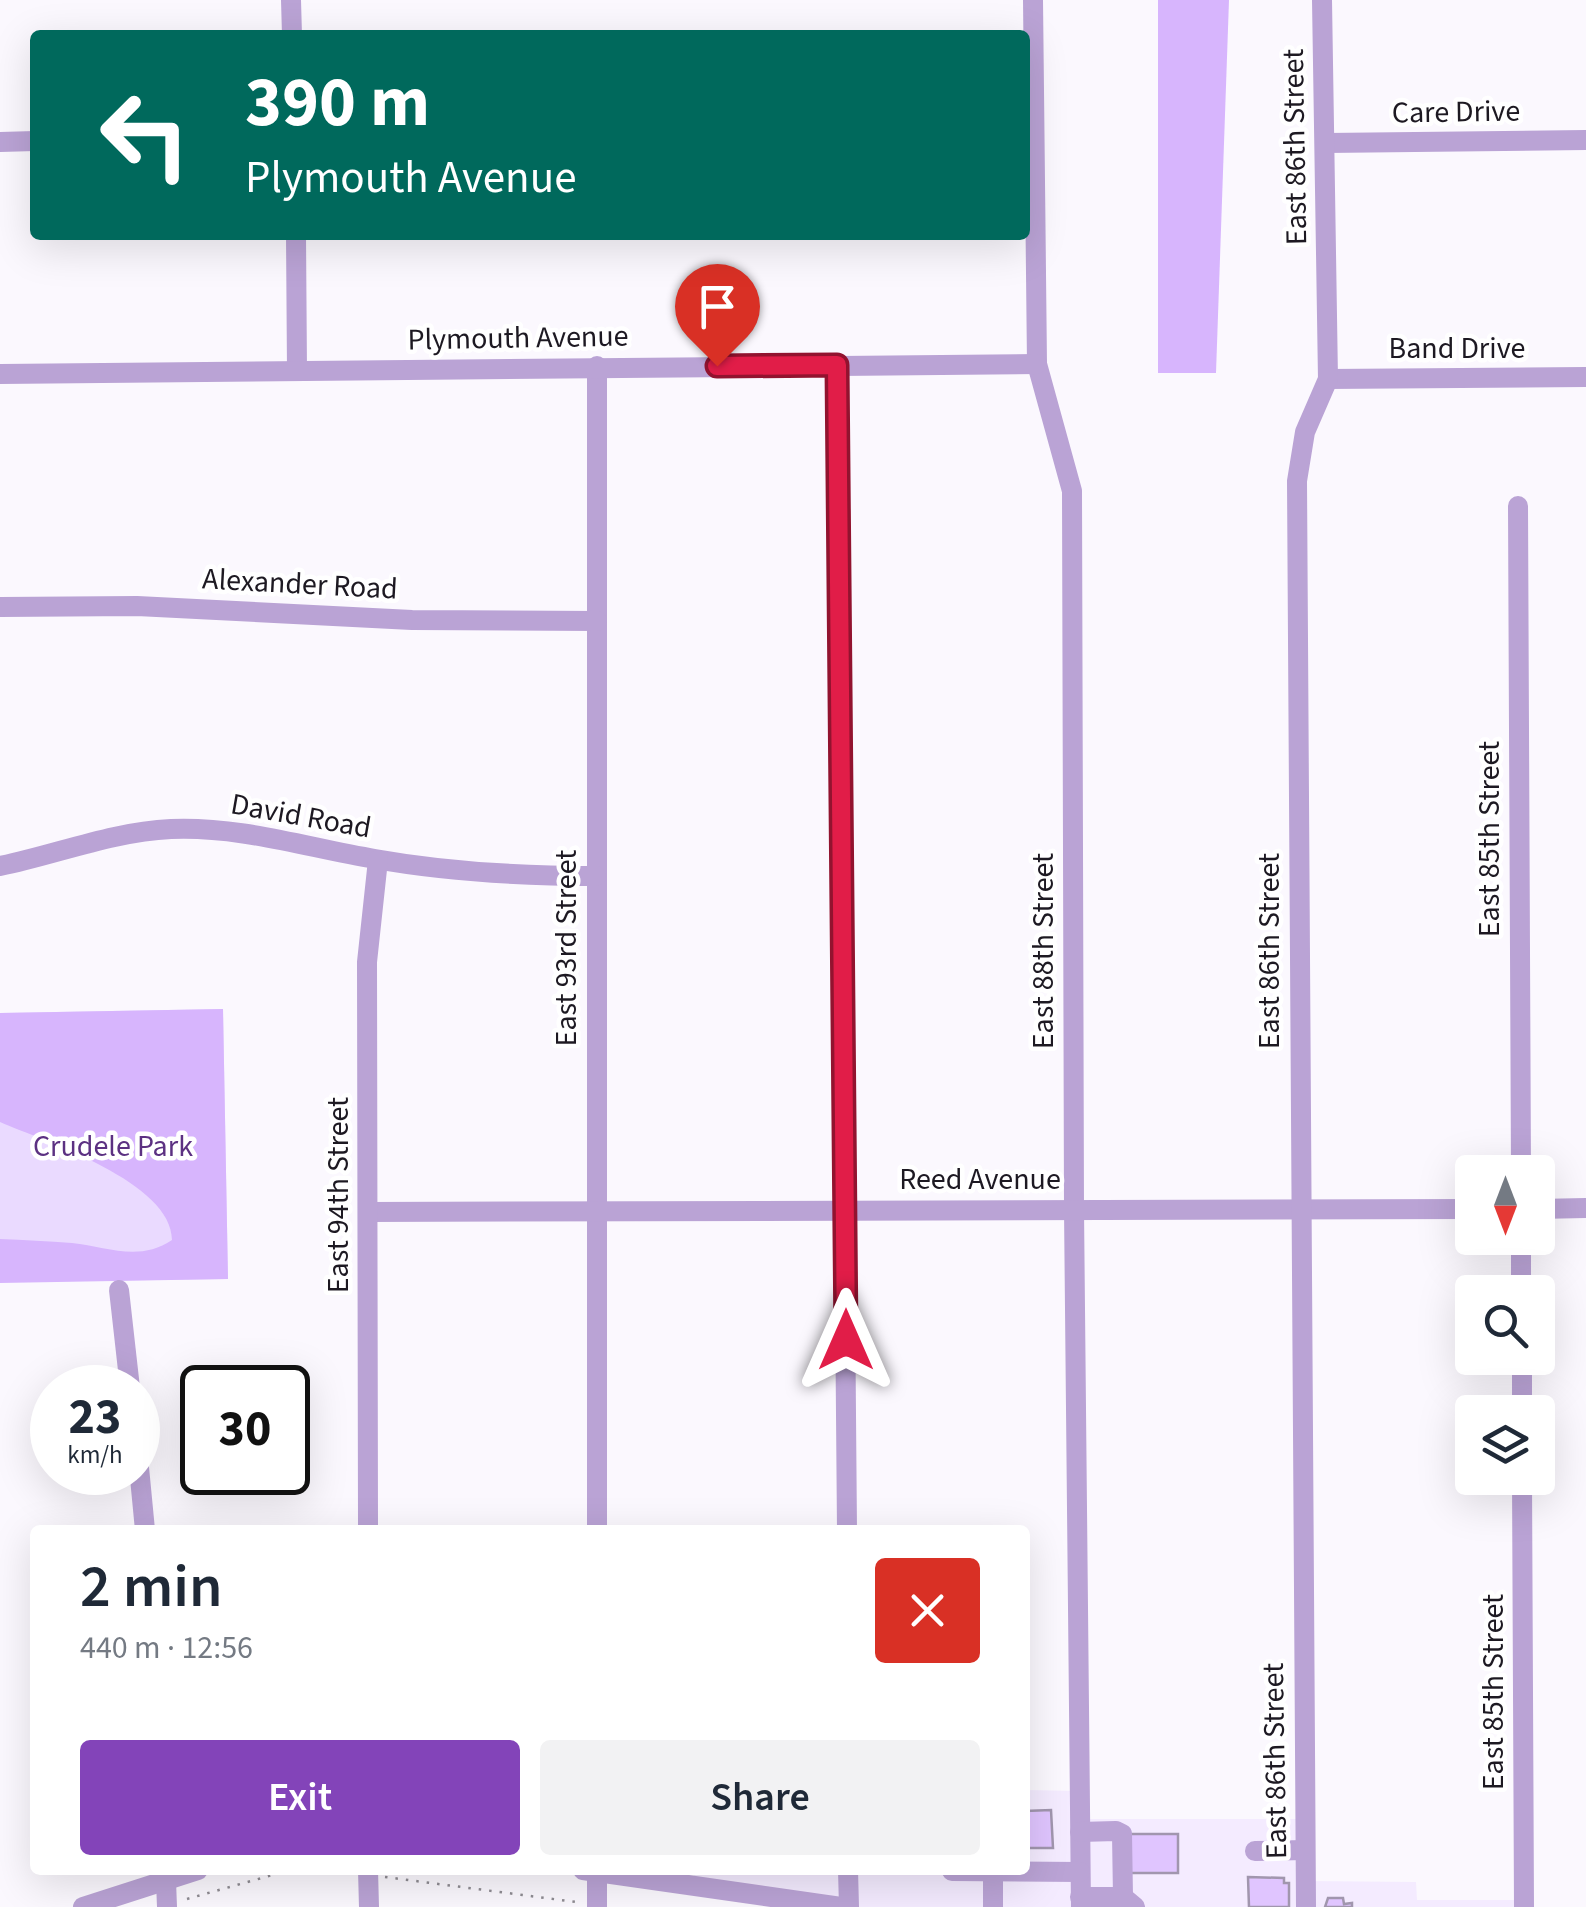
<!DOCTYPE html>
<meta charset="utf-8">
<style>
:root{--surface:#fff;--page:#f2f2f3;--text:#1f2937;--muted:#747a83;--accent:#8344b9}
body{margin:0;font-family:"Source Sans 3",sans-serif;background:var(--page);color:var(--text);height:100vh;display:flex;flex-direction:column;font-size:38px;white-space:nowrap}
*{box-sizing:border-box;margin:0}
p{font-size:32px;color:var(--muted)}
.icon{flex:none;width:55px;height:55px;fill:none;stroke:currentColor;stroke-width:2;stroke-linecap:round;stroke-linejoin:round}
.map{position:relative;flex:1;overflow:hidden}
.panel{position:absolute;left:30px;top:1525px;width:1000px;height:350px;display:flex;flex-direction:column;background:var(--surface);border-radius:10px;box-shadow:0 10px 40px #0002}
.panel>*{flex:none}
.banner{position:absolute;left:30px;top:30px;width:1000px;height:210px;border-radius:10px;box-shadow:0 10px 40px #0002;background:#00695c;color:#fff;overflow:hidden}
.needle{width:65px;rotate:180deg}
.buttons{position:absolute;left:1455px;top:1155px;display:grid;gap:20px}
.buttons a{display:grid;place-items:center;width:100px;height:100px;border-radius:10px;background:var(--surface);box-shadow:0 10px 40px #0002;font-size:50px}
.speed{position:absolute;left:30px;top:1365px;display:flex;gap:20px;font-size:50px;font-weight:700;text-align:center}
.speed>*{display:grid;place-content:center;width:130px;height:130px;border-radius:50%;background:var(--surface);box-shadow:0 10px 40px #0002;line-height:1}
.speed small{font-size:25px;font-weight:400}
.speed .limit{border:5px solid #111;border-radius:15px;background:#fff;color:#111}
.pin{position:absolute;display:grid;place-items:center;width:85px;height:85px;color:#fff;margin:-102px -42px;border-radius:50% 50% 50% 0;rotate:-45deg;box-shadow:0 0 10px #0007}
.pin .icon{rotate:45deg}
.me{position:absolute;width:110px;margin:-55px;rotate:0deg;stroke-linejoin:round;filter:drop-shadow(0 0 8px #0008)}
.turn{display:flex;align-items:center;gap:35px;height:210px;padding:0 50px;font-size:45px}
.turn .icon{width:130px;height:130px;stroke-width:2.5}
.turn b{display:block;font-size:70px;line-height:85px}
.round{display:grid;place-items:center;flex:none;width:105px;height:105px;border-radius:10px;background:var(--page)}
.headline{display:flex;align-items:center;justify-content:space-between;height:170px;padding:0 50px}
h1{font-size:60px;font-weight:600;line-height:75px}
.cta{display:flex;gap:20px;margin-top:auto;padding:20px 50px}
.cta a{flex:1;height:115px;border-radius:10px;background:var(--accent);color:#fff;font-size:40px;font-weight:600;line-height:115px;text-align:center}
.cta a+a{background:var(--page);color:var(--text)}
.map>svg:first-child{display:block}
.built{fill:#f4ebff}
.green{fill:#eadaff}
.forest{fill:#d7b5fd}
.building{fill:#e0c5ff;stroke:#a196ae;stroke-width:2.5}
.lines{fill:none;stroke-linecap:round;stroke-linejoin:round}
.path{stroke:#8f8c93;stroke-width:2.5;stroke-dasharray:2.5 8;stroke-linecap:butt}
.minor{stroke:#baa3d5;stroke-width:20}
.route-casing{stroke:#92132f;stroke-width:25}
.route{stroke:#e11d48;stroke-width:18}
.labels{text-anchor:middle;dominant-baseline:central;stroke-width:9;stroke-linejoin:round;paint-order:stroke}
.street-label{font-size:30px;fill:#1d1922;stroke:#fff}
.park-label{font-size:30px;fill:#5c3182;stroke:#fff}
</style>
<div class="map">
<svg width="1586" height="1907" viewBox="0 0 1586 1907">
<rect width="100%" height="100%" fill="#fbf8fe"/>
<!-- built -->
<polygon class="built" points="1025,1790 1079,1791 1080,1819 1305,1819 1306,1881 1416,1882 1417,1900 1524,1900 1524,1907 841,1907 694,1886 694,1870 1025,1870"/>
<!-- green -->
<polygon class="green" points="223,1009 228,1279 0,1282 0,1013"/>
<!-- forest -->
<g class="forest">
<polygon points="1158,0 1229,0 1216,373 1158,373"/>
<path d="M223 1009 228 1279 0 1283V1239C24 1240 48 1241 72 1243 107 1247 140 1262 172 1240 172 1182 46 1142 0 1122V1013Z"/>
</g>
<!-- building -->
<g class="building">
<polygon points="1051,1810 1053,1848 1025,1848 1025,1811"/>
<rect x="1130" y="1834" width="48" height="39"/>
<polygon points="1248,1877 1284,1878 1284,1883 1289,1883 1289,1907 1249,1907"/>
<polygon points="1328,1898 1343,1898 1344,1904 1352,1903 1352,1907 1325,1907"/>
</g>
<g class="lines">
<!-- path -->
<g class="path">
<polyline points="385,1877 576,1902"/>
<polyline points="187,1899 276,1874 325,1870"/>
</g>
<!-- minor -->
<g class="minor">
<polyline points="291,0 292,35"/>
<polyline points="1033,0 1037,364 1072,491 1074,1209 1081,1907"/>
<polyline points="0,142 35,141"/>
<polyline points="1326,143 1586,140"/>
<polyline points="296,235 297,371"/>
<polyline points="837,365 847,1530"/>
<polyline points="597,366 597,1530"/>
<polyline points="0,374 1037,364"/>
<polyline points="1328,379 1586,377"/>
<polyline points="1518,506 1521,1172"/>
<polyline points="0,607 137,606 412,620 597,621"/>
<path d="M0 866C58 854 111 832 171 829 241 826 308 848 375 859 448 872 522 876 596 876"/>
<polyline points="1538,1209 1586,1208"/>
<polyline points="368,1212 1472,1209"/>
<polyline points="1521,1238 1521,1292"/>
<polyline points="119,1290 130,1388"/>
<polyline points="1522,1358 1522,1412"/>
<polyline points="138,1457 145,1530"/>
<polyline points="1522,1478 1524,1907"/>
<polyline points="368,1530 367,962 378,860"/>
<polyline points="1080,1832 1116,1831 1122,1834 1123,1897"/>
<polyline points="1255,1851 1305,1850"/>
<polyline points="368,1870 369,1907"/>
<polyline points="583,1870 841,1907"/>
<polyline points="848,1870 849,1907"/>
<polyline points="952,1871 1080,1872"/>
<polyline points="993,1871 993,1907"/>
<polyline points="166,1881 167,1907"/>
<polyline points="1080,1897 1123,1897 1135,1907"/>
<polyline points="83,1907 198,1870"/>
<polyline points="597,1907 597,1870"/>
<polyline points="1306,1907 1297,481 1305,432 1328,379 1322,0"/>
</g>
</g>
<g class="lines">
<!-- route casing -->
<g class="route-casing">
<polyline id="route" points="717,366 837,365 846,1340"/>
</g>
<!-- route -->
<use href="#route" class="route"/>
</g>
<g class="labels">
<!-- street labels -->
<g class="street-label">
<text transform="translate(1456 112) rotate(-1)">Care Drive</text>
<text transform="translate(1295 147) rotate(-91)">East 86th Street</text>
<text transform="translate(518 338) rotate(-1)">Plymouth Avenue</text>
<text x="1457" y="348">Band Drive</text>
<text transform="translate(300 584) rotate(3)">Alexander Road</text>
<text transform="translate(301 816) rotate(10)">David Road</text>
<text transform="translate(1489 839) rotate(-90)">East 85th Street</text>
<text transform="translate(566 948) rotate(-90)">East 93rd Street</text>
<text transform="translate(1043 951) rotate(-90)">East 88th Street</text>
<text transform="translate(1269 951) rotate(-90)">East 86th Street</text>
<text x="980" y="1179">Reed Avenue</text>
<text transform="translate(338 1195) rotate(-90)">East 94th Street</text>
<text transform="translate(1493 1692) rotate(-90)">East 85th Street</text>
<text transform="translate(1275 1761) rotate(-91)">East 86th Street</text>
</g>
<!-- park labels -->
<g class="park-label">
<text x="113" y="1146">Crudele Park</text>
</g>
</g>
</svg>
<div class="buttons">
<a><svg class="needle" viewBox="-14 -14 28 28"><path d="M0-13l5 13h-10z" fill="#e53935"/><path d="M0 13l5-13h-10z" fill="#747a83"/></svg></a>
<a><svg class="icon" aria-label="search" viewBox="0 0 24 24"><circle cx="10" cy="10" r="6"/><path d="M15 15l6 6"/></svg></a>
<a><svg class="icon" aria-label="layers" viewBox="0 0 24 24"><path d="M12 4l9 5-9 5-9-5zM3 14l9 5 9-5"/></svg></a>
</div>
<div class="speed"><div>23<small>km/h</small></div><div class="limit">30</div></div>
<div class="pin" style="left:717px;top:366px;background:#d93025"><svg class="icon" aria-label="arrive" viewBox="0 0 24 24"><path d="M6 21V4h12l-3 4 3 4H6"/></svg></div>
<svg class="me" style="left:846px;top:1340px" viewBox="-20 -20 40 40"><path d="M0-17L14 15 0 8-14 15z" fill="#e11d48" stroke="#fff" stroke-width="4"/></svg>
<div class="banner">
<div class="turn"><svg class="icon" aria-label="left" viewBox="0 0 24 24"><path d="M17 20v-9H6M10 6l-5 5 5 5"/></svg><div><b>390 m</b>Plymouth Avenue</div></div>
</div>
<section class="panel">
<div class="headline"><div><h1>2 min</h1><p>440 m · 12:56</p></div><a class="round" style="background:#d93025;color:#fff"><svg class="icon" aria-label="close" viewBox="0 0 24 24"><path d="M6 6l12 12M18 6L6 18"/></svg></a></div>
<div class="cta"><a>Exit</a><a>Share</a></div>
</section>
</div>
